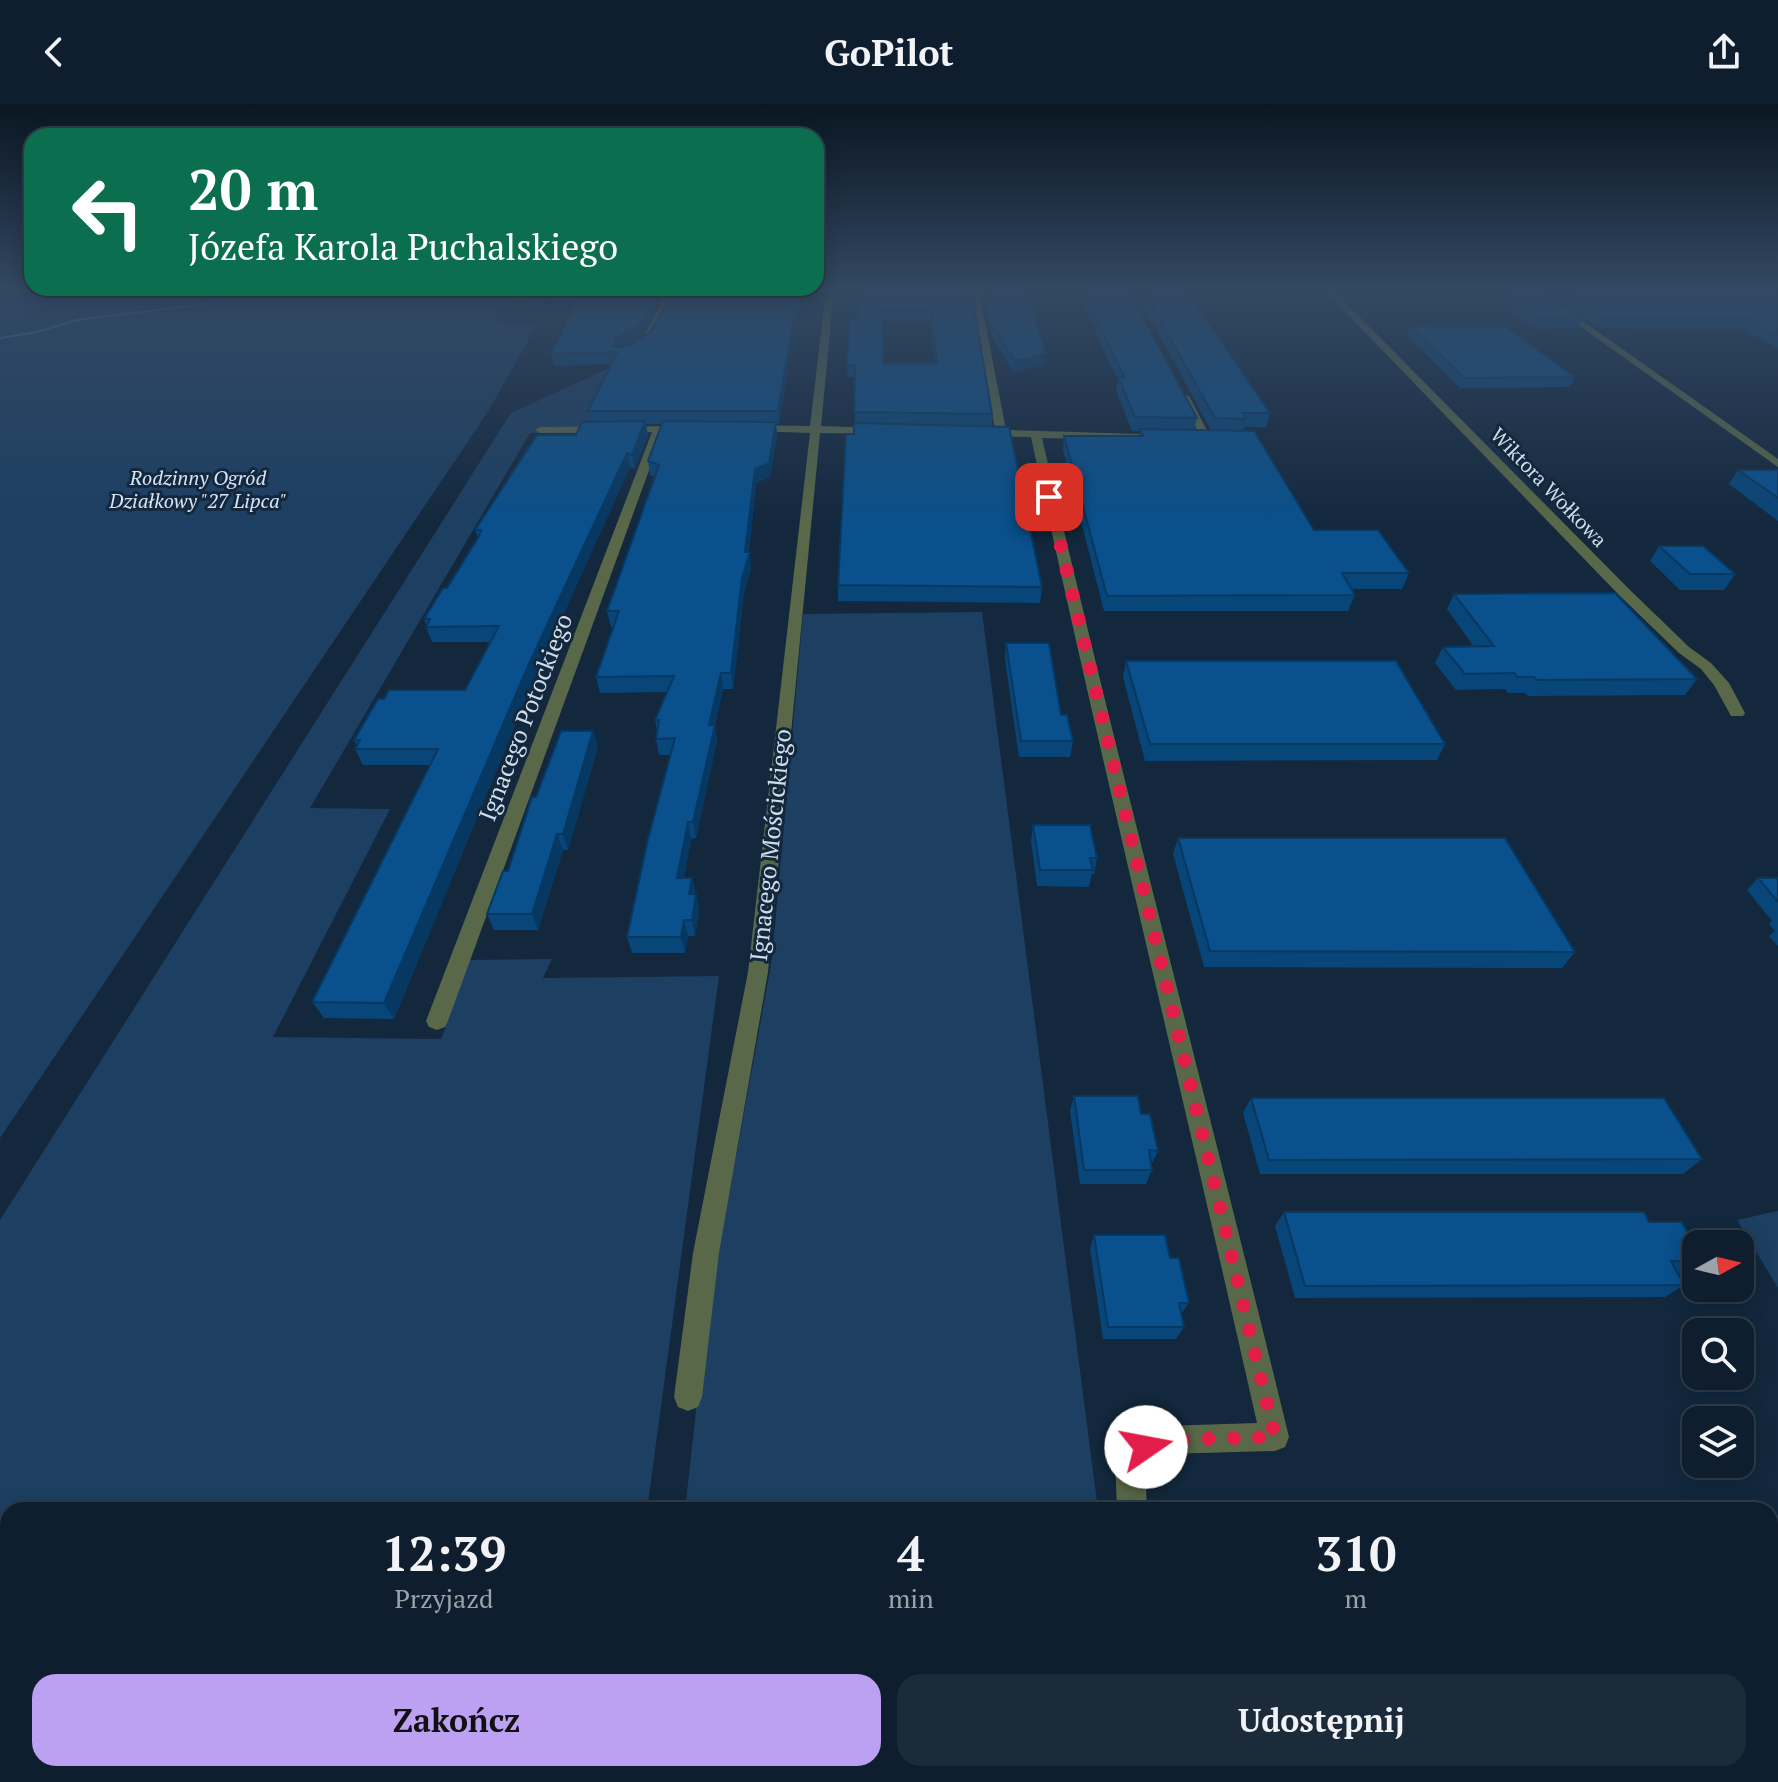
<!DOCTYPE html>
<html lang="pl">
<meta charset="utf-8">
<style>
:root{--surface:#0e1e2e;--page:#1c2b3a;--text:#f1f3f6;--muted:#9ba2aa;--line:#2e3c4a;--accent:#bca0f2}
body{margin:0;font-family:"PT Serif",serif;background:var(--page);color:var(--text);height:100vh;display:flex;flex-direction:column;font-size:30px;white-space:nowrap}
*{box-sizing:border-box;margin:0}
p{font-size:26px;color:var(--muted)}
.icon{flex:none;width:44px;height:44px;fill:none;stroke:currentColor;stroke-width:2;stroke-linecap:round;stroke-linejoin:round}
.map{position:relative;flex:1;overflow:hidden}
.sheet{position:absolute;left:0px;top:1398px;width:1778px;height:280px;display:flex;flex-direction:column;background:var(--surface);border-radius:24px 24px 0 0;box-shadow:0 4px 20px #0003,0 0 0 2px var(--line)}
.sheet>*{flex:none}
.hud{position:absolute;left:24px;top:24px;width:800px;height:168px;border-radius:24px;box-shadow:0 4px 20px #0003,0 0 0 2px var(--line);background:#0b6e4f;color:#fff;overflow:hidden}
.needle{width:52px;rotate:82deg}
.controls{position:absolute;left:1682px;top:1126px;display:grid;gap:16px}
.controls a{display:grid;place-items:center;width:72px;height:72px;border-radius:16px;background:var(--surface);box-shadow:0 4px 20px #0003,0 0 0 2px var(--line);font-size:40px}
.pin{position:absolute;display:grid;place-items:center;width:68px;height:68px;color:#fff;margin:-34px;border-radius:16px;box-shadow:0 4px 12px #0006}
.me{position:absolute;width:88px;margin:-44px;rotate:78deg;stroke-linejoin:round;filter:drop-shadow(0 0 6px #0008)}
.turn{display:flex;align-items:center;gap:28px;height:168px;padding:0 32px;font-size:36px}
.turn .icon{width:104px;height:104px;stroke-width:2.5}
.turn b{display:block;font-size:56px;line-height:68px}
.eta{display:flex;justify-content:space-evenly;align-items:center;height:136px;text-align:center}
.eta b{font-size:48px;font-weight:700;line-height:56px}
.cta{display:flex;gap:16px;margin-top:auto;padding:16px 32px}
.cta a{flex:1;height:92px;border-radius:24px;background:var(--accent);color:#111;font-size:32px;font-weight:700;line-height:92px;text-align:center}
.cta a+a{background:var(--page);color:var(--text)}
header{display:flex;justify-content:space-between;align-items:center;height:104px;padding:0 32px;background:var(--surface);font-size:36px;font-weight:700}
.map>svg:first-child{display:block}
.green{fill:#1c3f62}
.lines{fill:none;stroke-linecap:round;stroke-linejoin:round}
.stream{fill:#3a79b7;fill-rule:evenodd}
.minor{fill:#586848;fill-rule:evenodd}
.wall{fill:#084578;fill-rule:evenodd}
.shaded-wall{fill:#063862}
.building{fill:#09508c;stroke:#063862;stroke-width:2;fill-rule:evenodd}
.route{stroke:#e11d48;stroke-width:14;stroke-dasharray:0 25.2}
.labels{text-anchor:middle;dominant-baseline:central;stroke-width:6;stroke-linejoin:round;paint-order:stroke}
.far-park-label{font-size:20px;font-style:italic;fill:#d4e4f6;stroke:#13283d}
.far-street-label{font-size:20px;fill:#cfdcea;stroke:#13283d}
.street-label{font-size:24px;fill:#cfdcea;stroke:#13283d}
</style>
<header><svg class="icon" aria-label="back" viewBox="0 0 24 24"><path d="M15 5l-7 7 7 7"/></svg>GoPilot<svg class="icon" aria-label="share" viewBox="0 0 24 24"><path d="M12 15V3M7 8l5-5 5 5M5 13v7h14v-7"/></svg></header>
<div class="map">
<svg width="1778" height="1678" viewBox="0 0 1778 1678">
<rect width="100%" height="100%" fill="#13283d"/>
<!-- green -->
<g class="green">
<polygon points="0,186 553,186 545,199 507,198 492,219 537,221 489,306 0,1034"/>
<polygon points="618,260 631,313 583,329 530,329 310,704 390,705 273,933 441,935 470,856 552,855 543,874 719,872 647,1406 8,1406 8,1670 611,1670 610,1678 0,1678 0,1116 511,309"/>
<polygon points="982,508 1098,1406 685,1406 706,1217 772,855 803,510"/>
<polygon points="1778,1107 1778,1184 1737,1116"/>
<polygon points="655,1670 1132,1670 1133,1678 654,1678"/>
</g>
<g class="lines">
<!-- stream -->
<g class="stream">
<polygon points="289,186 310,186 257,191 255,190"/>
<polygon points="241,190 242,192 198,202 77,217 37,229 0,235 0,233 36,227 76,215 198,200"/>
</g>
<!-- minor -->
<g class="minor">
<polygon points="668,186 676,186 652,238 638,243"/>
<polygon points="826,186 834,186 821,322 879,324 884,327 879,330 820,329 768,868 719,1149 702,1293 698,1303 688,1307 678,1303 674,1293 693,1149 748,868 810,329 751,327 746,324 751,321 810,322"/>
<path d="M971 186H979L1006 326 1139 330 1144 333 1139 336 1042 334C1120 668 1208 1000 1289 1333L1285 1343 1275 1347 1163 1350 1145 1359 1147 1406H1117L1115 1351 1120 1341 1162 1322 1257 1319C1183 990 1102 663 1031 333L983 332 978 329 995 326Z"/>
<polygon points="1324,186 1333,186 1629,485 1689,543 1711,559 1729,579 1745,609 1743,612 1731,612 1714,581 1701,565 1679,549 1619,491"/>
<polygon points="1529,186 1539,186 1778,355 1778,363"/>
<polygon points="1180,290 1189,292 1211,334 1210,336 1201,334"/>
<polygon points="687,322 691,323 691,327 663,328 448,917 445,923 437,926 429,923 426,917 652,328 540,329 535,326 540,323"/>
<polygon points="1155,1670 1189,1670 1191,1678 1155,1678"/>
</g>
</g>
<!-- wall -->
<g class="wall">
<polygon points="665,186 641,234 624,243 629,242 649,229 662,209 671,186 804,186 800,206 797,206 779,320 776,320 777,332 770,373 756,379 749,448 751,464 744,490 733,585 723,585 715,622 717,637 696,734 691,735 684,774 692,774 699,806 695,832 688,832 685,849 632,849 627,833 670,651 659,651 656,635 657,627 655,616 667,588 600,589 596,573 613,523 611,523 607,507 655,373 650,371 648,357 662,320 646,320 648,331 635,365 630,363 533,578 394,915 324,914 312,898 430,661 363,661 355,645 357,642 354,636 384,595 465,586 490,538 432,538 426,523 426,521 424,515 447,484 478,434 475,426 591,318 588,307 612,260 554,262 551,250 576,198 554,198 552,187"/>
<path d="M859 186H971L992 310V322L1042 483 1040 499 838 497V481L855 319V273H848L847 261 858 215ZM882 217H930L935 259 883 260Z"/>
<polygon points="982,186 1026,186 1045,261 1014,269 991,231"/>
<polygon points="1076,186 1128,186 1197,314 1194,326 1211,326 1135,186 1186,186 1270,309 1266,323 1244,323 1243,327 1314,426 1409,469 1402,485 1351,485 1355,491 1348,507 1104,507 1063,346 1064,332 1139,332 1140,327 1132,327 1116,286 1118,277"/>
<polygon points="1482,186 1541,186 1582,215 1578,224 1534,225"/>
<polygon points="1545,186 1778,186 1778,245 1744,226 1598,224"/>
<polygon points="1410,222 1575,273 1570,283 1460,284 1407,232"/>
<polygon points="1738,366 1778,366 1778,417 1729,380"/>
<polygon points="1659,442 1735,470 1724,486 1680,486 1650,457"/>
<polygon points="1454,490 1697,575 1685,591 1528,592 1525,589 1508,589 1505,585 1456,586 1435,559 1443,543 1474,543 1447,505"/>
<polygon points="1006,539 1061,611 1073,637 1070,653 1019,653 1005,555"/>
<polygon points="1126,557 1445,640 1437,656 1145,657 1123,573"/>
<polygon points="593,627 598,643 568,746 563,746 538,826 494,826 487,810 508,767 536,693"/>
<polygon points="1033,721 1097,754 1094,770 1092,770 1089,783 1037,782 1031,737"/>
<polygon points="1178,734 1575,848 1562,864 1204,863 1173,750"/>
<polygon points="1758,774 1778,774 1778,842 1769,832 1775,827 1769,820 1772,817 1747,786"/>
<polygon points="1074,992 1141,1010 1158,1047 1151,1061 1152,1066 1146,1080 1080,1080 1070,1007"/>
<polygon points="1251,994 1702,1055 1683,1070 1260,1070 1243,1009"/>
<polygon points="1284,1108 1649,1118 1696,1144 1696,1162 1684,1169 1678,1169 1684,1181 1665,1193 1295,1194 1275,1122"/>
<polygon points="1094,1131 1170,1154 1189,1199 1181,1210 1184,1223 1176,1235 1103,1235 1090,1144"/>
</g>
<!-- shaded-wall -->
<g class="shaded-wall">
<polygon points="657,186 665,186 641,234 617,246 614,243 614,235"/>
<polygon points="801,186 804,186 800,206 800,195"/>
<polygon points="797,195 797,206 779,320 778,307"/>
<polygon points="1046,250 1045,261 1014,269 1015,257"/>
<polygon points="645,317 648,331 635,365 632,351"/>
<polygon points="776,318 777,332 770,373 756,379 748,454 750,448 751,464 744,490 733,585 731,569 755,365"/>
<polygon points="627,349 630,363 533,578 394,915 384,899 528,562"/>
<polygon points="721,569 723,585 715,622 717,637 696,734 693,718 709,621"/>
<polygon points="593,627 598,643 568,746 563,730"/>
<polygon points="688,718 691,735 681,791 677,774"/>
<polygon points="557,730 563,746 538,826 532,810"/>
<polygon points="692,774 695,791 689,790"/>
<polygon points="696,790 699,806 695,832 692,816"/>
<polygon points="684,816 688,832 685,849 681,833"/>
</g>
<!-- building -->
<g class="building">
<polygon points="552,186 657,186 639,222 614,235 614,243 629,242 649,229 662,209 671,186 801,186 800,195 797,195 778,307 588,307 617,248 551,250 582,187 552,187"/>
<path d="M859 186H971L992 310 854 308 855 261H847L849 215H858ZM882 206H931L937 259 883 260Z"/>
<polygon points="985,186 1026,186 1046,250 1015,257 991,220"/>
<polygon points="1083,186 1128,186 1197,314 1135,313 1118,273 1124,273"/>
<polygon points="1143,186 1186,186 1270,309 1243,309 1246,315 1215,314"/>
<polygon points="1498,186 1541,186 1582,215 1538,215"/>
<polygon points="1562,186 1778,186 1778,232 1750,216 1603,215"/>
<polygon points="1410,222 1506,223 1575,273 1464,274"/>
<polygon points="645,317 632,351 627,349 528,562 384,899 312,898 438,645 355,645 360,636 354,636 378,595 384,595 389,586 465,586 499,522 426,523 430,515 424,515 443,484 447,484 479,432 481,426 475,426 537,331 576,331 582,318"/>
<polygon points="663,317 776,318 769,359 755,365 745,448 750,448 742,474 731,569 721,569 709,621 715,621 693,718 688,718 677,774 692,774 689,790 696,790 692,816 684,816 681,833 627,833 647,739 675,634 656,635 659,616 655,616 674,572 596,573 619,507 607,507 659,361 648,357"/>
<polygon points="854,319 1009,323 1042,483 838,481 846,330 854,330"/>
<polygon points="1140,325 1254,327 1314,426 1378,426 1409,469 1342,469 1355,491 1107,492 1064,332 1143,332"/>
<polygon points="1738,366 1778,366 1778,394"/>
<polygon points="1659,442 1703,442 1735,470 1690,470"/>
<polygon points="1615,489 1697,575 1537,576 1534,573 1517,573 1514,569 1465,570 1443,543 1494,542 1454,490"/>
<polygon points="1006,539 1049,539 1061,611 1067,611 1073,637 1021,637"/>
<polygon points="1126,557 1396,557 1445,640 1150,640"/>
<polygon points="561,627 593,627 563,730 557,730 532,810 487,810 503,767 508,767 532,693 536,693"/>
<polygon points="1033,721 1090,721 1097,754 1090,754 1093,766 1040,766"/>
<polygon points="1178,734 1505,734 1575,848 1210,847"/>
<polygon points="1758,774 1778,774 1778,798"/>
<polygon points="1074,992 1138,992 1141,1010 1150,1010 1158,1047 1149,1046 1152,1066 1084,1066"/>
<polygon points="1251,994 1664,994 1702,1055 1269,1056"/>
<polygon points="1284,1108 1644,1108 1649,1118 1682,1118 1696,1144 1696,1157 1671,1157 1684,1181 1305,1182"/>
<polygon points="1094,1131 1165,1131 1170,1154 1179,1154 1189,1199 1179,1199 1184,1223 1108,1223"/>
<rect x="1770" y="1490" width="8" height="121"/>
</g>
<!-- sky -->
<linearGradient id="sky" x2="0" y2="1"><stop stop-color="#0a1622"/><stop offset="0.44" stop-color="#334862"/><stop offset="1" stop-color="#334862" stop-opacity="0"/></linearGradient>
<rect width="1778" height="421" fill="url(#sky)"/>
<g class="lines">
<!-- route -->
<polyline class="route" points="1049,393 1275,1333 1162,1336 1146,1343"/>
</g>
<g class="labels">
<!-- far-park labels -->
<g class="far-park-label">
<text x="198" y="373">Rodzinny Ogród<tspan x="198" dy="23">Działkowy "27 Lipca"</tspan></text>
</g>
<!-- far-street labels -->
<g class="far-street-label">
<text transform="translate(1549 383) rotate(46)">Wiktora Wołkowa</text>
</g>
<!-- street labels -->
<g class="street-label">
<text transform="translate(525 613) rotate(-69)">Ignacego Potockiego</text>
<text transform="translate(770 741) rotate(-84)">Ignacego Mościckiego</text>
</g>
</g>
</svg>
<div class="controls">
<a><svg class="needle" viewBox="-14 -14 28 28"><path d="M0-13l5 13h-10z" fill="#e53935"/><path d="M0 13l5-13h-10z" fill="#9ba2aa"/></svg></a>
<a><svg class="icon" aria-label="search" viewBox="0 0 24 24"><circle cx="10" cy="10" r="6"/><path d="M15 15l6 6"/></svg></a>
<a><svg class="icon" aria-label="layers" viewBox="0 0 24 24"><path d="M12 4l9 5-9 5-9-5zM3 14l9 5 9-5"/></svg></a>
</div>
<div class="pin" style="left:1049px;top:393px;background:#d93025"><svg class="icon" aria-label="arrive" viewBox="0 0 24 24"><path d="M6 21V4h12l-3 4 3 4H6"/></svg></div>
<svg class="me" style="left:1146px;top:1343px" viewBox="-20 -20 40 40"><circle r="19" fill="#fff"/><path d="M0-13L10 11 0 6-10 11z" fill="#e11d48"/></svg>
<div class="hud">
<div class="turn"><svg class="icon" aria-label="left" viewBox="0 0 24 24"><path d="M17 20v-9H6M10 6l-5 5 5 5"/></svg><div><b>20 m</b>Józefa Karola Puchalskiego</div></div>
</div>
<section class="sheet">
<div class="eta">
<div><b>12:39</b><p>Przyjazd</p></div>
<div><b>4</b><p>min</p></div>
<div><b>310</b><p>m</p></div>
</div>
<div class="cta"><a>Zakończ</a><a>Udostępnij</a></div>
</section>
</div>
